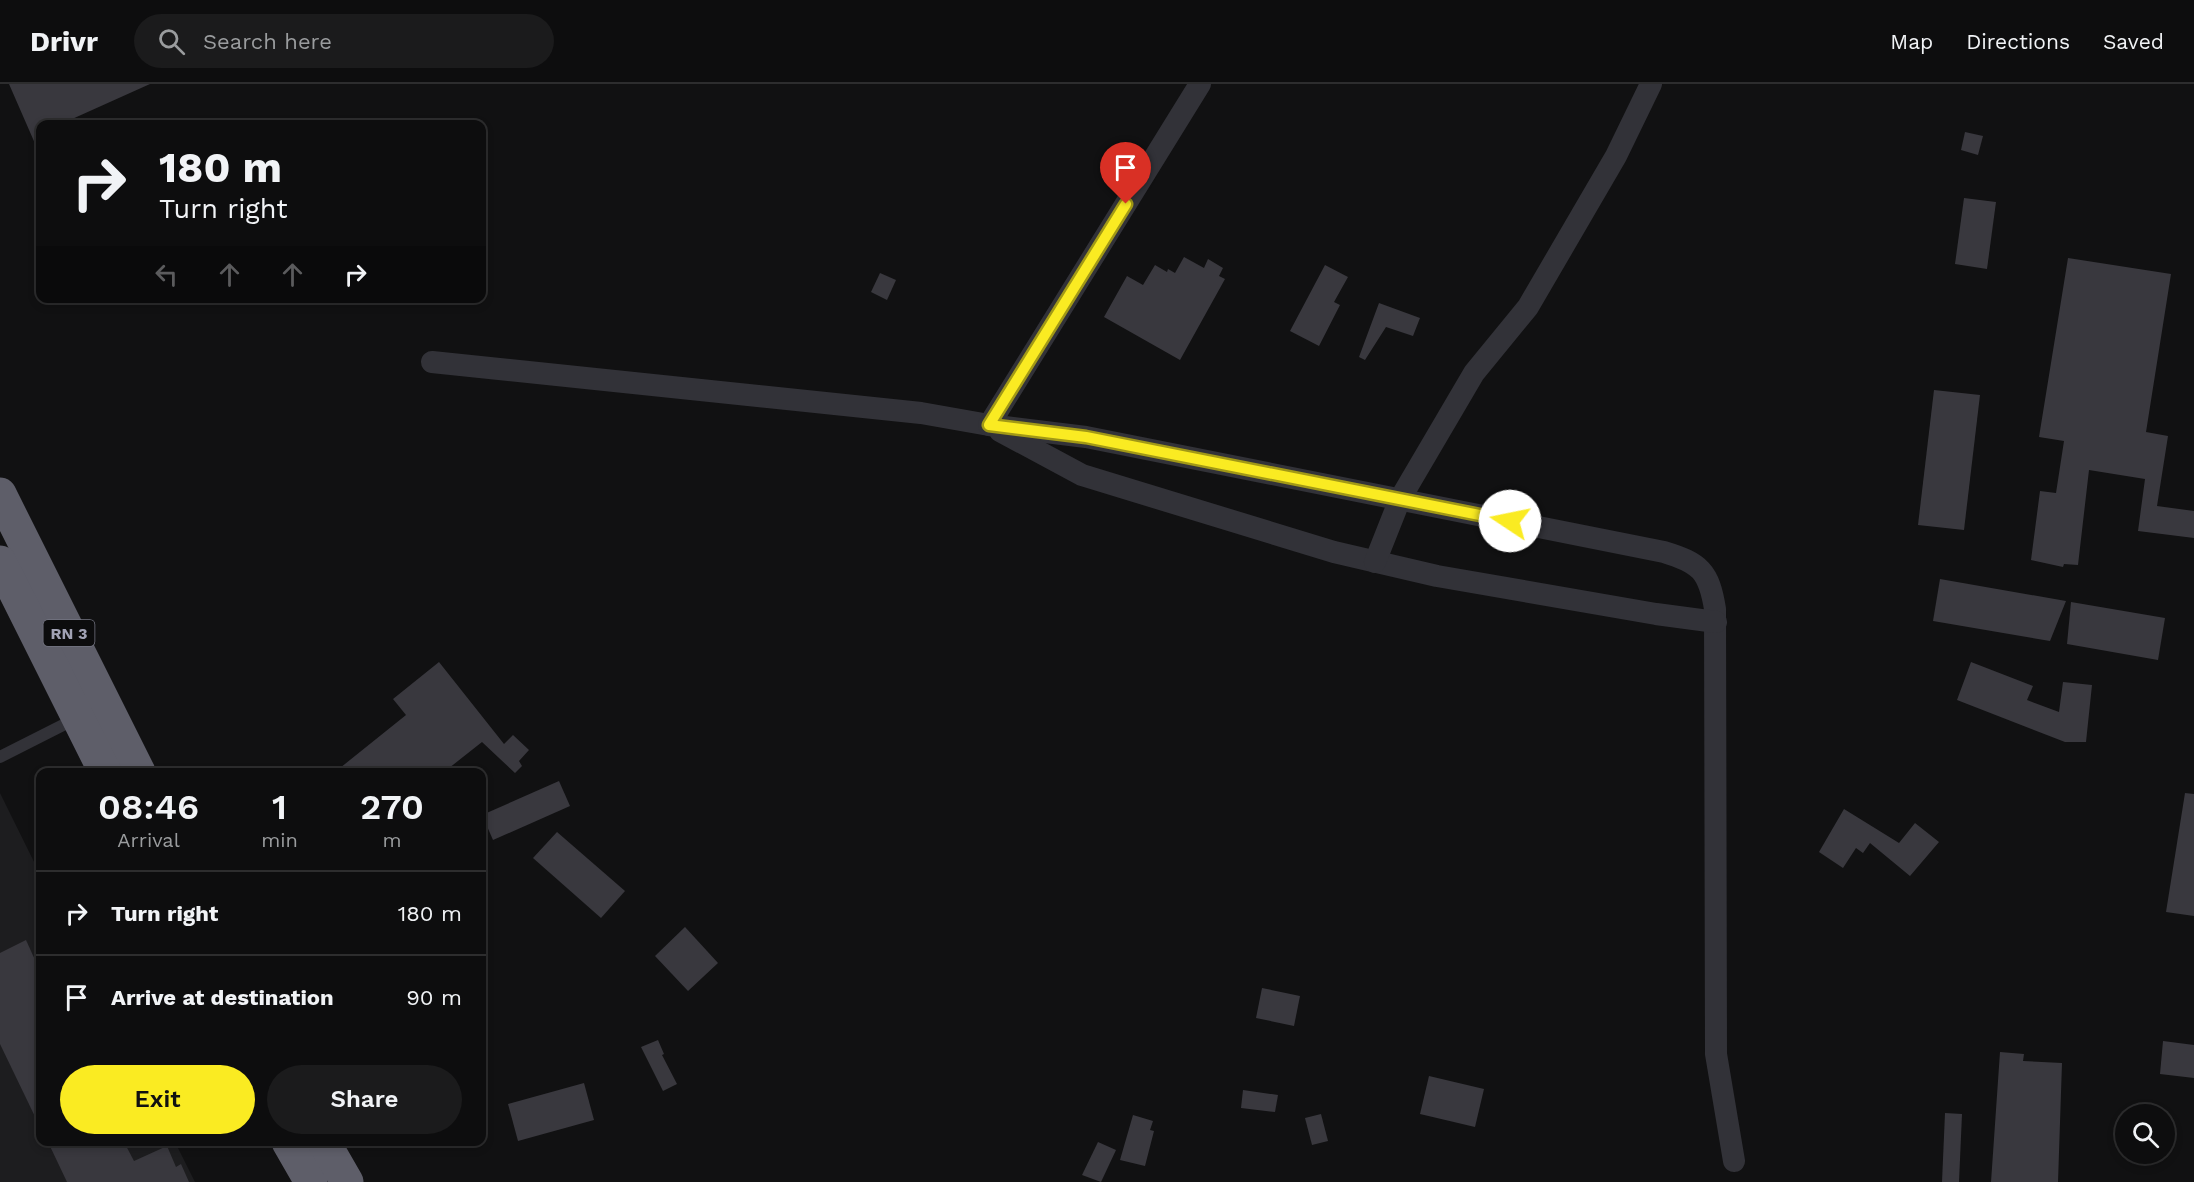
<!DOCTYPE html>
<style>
:root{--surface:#0d0d0e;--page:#1b1b1c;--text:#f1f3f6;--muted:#9a9c9e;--line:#2d2d2e;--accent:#faeb22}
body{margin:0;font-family:"Work Sans",sans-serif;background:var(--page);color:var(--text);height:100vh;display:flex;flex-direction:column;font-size:22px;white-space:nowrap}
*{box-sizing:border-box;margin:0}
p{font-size:20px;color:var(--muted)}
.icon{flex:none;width:33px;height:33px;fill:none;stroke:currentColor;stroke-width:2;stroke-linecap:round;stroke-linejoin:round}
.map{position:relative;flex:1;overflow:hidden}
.details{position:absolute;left:36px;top:684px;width:450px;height:378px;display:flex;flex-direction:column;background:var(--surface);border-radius:12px;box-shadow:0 3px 9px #0003,0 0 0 2px var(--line)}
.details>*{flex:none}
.banner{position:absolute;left:36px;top:36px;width:450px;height:183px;border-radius:12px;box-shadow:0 3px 9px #0003,0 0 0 2px var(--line);background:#0d0d0e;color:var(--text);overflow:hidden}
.buttons{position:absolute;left:2115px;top:1020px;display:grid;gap:12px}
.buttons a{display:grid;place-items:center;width:60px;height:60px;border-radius:50%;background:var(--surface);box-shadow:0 3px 9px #0003,0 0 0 2px var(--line);font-size:30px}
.pin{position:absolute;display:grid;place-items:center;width:51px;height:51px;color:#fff;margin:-62px -26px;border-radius:50% 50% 50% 0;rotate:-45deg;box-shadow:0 0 6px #0007}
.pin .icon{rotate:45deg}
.me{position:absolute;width:66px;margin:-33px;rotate:281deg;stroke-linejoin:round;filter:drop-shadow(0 0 4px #0008)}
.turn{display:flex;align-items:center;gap:21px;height:126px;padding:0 24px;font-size:27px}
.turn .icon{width:78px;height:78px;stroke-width:2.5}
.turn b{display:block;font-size:42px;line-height:51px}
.lanes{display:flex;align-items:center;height:57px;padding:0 24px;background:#0003;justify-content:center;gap:30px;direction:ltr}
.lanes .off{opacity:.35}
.eta{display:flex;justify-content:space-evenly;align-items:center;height:102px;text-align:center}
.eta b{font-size:36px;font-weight:600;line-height:42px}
.cta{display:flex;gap:12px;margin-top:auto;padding:12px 24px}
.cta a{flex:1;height:69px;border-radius:36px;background:var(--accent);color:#111;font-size:24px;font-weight:600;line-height:69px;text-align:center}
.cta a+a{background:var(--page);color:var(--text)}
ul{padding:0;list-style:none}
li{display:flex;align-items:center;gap:18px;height:84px;padding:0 24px;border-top:2px solid var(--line)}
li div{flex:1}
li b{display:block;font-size:22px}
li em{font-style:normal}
header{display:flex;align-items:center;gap:36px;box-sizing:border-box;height:84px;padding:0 30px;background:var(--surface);border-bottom:2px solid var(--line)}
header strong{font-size:28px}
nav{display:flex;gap:33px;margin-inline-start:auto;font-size:21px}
.search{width:420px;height:54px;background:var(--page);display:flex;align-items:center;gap:15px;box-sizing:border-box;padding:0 21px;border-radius:33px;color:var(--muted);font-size:22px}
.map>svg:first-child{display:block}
.built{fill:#1d1d1f}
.building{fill:#39383e}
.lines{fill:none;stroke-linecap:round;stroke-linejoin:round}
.lane{stroke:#323238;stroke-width:12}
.street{stroke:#323238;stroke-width:22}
.highway{stroke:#5e5e69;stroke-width:33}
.route-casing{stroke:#a29916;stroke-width:15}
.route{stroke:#faeb22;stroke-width:10}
.labels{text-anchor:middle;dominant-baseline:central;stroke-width:4.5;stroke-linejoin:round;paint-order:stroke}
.shield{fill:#0c0c0d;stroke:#747582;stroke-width:1.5}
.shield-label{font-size:16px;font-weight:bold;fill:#a1a2b4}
</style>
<header>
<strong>Drivr</strong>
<div class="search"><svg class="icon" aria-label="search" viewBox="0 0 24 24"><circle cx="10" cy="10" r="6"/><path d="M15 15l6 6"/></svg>Search here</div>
<nav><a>Map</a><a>Directions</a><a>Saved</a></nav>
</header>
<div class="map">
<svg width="2194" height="1098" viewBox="0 0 2194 1098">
<rect width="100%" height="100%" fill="#111112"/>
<!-- built -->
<polygon class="built" points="0,709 40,790 40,1058 175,1058 195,1098 0,1098"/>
<!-- building -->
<g class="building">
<polygon points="9,0 150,0 61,40 40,40 40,71"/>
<polygon points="1965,48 1983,52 1978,71 1961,66"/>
<polygon points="1964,114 1996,118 1987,185 1955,180"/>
<polygon points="1184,173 1204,184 1208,175 1223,184 1219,192 1225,195 1180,276 1104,233 1127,192 1143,201 1155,181 1167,188 1168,185 1175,189"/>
<polygon points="2068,174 2171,190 2146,348 2168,352 2157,422 2194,427 2194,454 2138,447 2145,395 2089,386 2078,481 2064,480 2063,483 2031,476 2040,407 2056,409 2064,357 2039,353"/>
<polygon points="1325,181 1348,193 1334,218 1340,221 1319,262 1290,247"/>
<polygon points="880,189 896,196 887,216 871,208"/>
<polygon points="1379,219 1420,234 1413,252 1386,243 1365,276 1359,273"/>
<polygon points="1934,306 1980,311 1964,446 1918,441"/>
<polygon points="1940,495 2066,517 2050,557 1933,537"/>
<polygon points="2071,518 2165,534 2158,576 2067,560"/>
<polygon points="439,578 504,660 513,651 529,666 519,677 522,682 515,689 482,658 444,688 335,688 406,631 393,615"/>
<polygon points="1971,578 2033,602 2027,616 2059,628 2063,598 2092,601 2086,658 2065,658 1957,616"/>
<polygon points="559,697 570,722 493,756 482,731"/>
<polygon points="2185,709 2194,710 2194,832 2166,828"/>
<polygon points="1844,725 1899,759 1915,739 1939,758 1910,792 1870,759 1863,769 1856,764 1843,784 1819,768"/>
<polygon points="557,748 625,807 601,834 533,774"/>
<polygon points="685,843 718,879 688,907 655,872"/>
<polygon points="26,856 40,887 40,1043 0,960 0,869"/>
<polygon points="1262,904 1300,912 1294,942 1256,934"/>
<polygon points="658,956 664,970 662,971 677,1000 663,1007 641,963"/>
<polygon points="2163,957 2194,961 2194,994 2160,990"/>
<polygon points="2000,968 2024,970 2023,977 2062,979 2058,1098 1991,1098"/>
<polygon points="1429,992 1484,1005 1475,1043 1420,1030"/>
<polygon points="584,999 594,1036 518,1057 508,1020"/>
<polygon points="1243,1006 1278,1011 1275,1028 1241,1024"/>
<polygon points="1945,1029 1962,1030 1959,1098 1942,1098"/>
<polygon points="1321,1030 1328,1057 1312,1061 1305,1034"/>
<polygon points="1133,1031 1153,1037 1150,1046 1154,1047 1145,1082 1120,1076"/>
<polygon points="48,1058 124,1058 134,1077 167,1062 176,1083 181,1080 189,1098 67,1098"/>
<polygon points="1098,1058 1116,1066 1101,1098 1082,1091"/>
</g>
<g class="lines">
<!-- lane -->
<polyline class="lane" points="0,673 77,634"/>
<!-- street -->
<g class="street">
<path d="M432 278 921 329 989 341 1086 353 1664 468C1700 479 1709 487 1715 525L1716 970 1734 1077"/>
<polyline points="989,341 1200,0"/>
<polyline points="1000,347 1082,391 1334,468 1437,492 1656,530 1716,538"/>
<polyline points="1375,478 1400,415 1474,289 1528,223 1616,72 1651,0"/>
</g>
<!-- highway -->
<g class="highway">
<polyline points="0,410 139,688"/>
<polyline points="0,478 105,688"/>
<polyline points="288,1058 311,1098"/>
<polyline points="324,1058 347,1098"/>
</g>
</g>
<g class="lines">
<!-- route casing -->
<g class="route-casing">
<polyline id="route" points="1126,120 989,341 1086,353 1510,437"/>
</g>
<!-- route -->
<use href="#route" class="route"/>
</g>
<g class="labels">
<!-- shield labels -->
<rect class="shield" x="43.5" y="536" width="51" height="26" rx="4.5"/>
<g class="shield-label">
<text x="69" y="549">RN 3</text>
</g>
</g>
</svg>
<div class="buttons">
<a><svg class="icon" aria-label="search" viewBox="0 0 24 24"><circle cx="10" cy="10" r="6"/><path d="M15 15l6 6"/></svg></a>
</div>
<div class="pin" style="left:1126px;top:120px;background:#d93025"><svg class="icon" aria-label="arrive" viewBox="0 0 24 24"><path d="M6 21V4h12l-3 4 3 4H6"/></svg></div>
<svg class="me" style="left:1510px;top:437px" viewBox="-20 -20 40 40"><circle r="19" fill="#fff"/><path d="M0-13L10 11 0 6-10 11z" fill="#faeb22"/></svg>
<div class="banner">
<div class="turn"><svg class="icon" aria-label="right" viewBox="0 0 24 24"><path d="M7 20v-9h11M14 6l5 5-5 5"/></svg><div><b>180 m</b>Turn right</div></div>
<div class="lanes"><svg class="icon off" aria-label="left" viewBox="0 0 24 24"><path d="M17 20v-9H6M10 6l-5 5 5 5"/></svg><svg class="icon off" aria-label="ahead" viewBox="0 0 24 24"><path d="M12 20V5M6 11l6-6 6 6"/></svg><svg class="icon off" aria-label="ahead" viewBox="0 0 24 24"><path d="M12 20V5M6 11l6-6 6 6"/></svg><svg class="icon" aria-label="right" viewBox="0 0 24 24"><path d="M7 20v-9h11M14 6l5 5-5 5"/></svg></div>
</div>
<section class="details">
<div class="eta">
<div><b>08:46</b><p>Arrival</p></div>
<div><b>1</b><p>min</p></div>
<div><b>270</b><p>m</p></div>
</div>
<ul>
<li><svg class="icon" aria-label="right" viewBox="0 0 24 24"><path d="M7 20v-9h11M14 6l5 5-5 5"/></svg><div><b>Turn right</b></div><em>180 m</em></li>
<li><svg class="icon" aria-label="arrive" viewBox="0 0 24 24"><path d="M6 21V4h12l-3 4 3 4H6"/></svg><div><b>Arrive at destination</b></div><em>90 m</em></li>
</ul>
<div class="cta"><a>Exit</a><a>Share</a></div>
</section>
</div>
